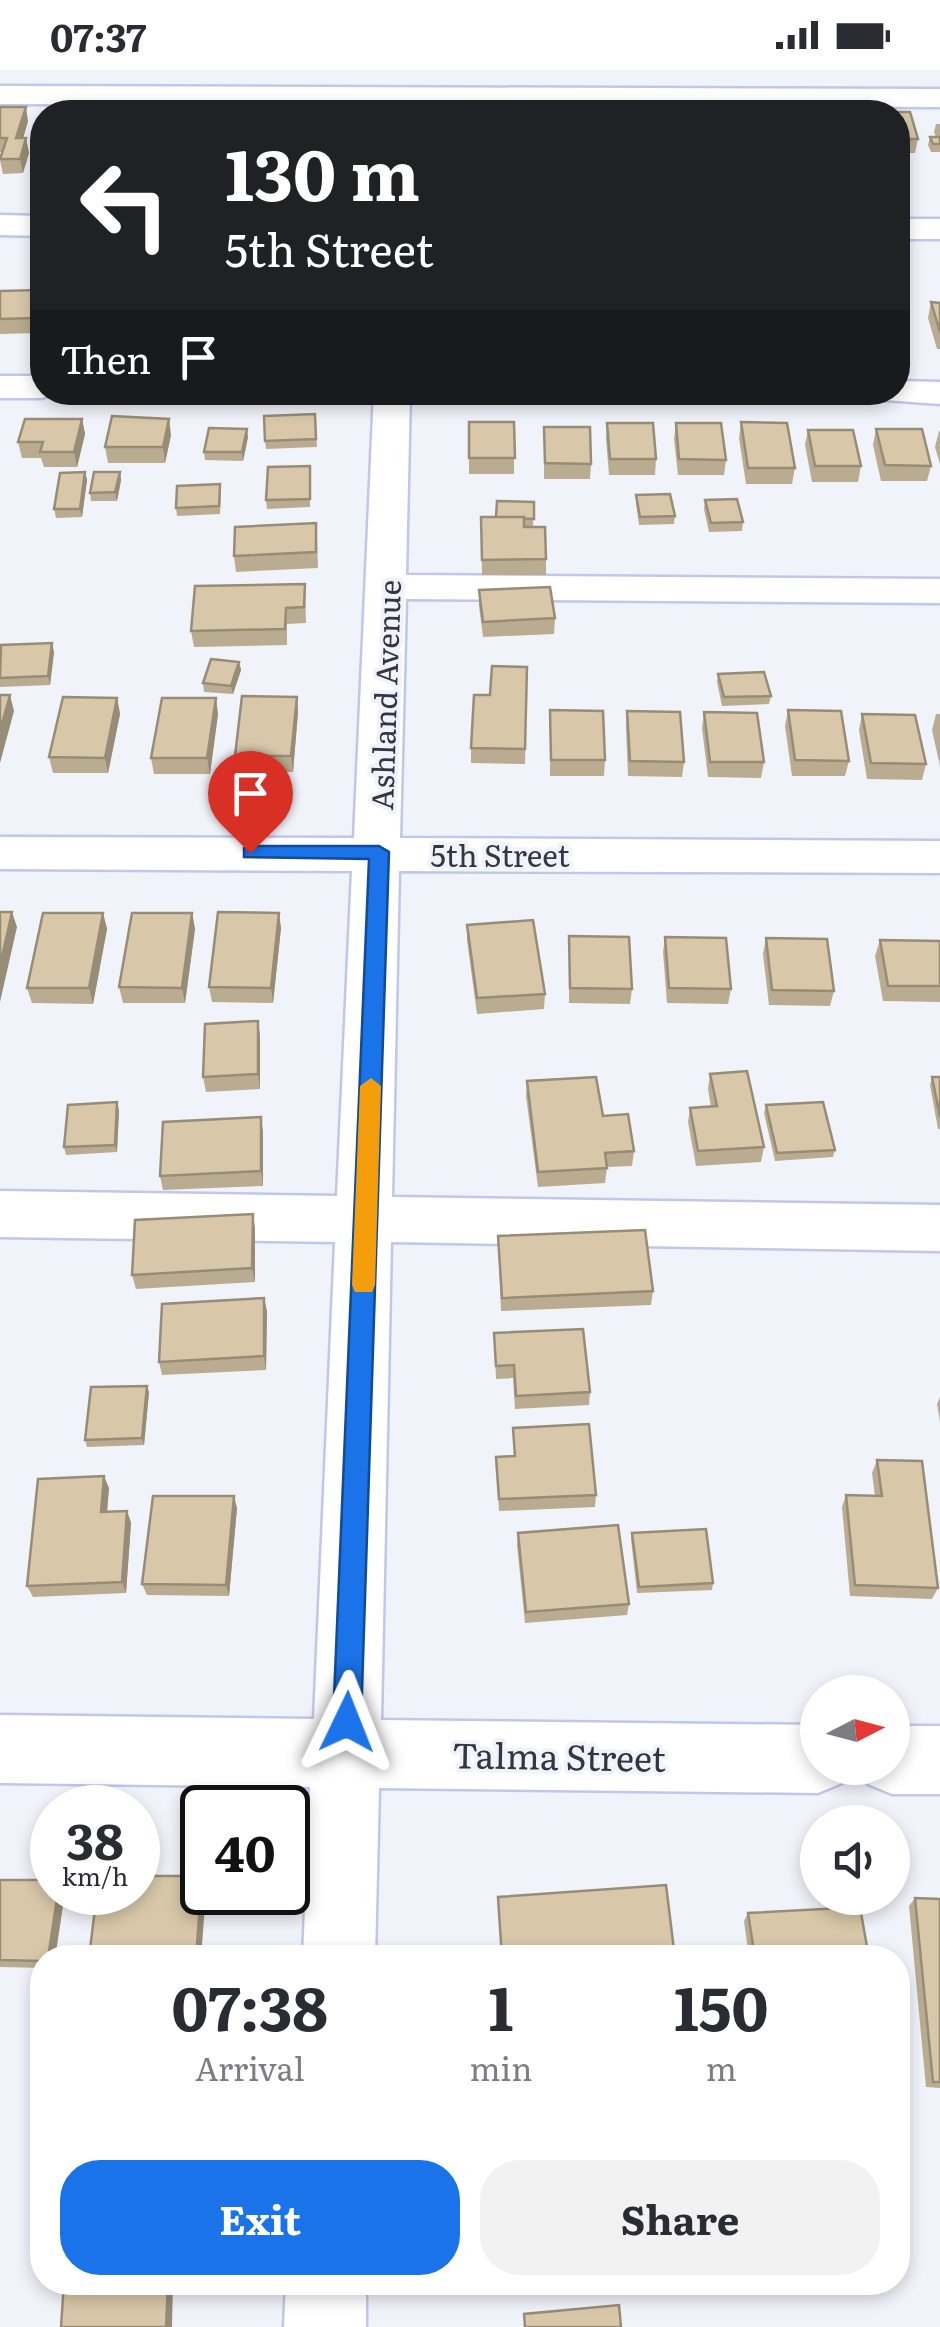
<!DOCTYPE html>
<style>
:root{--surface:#fff;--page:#f2f2f3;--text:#2b2b33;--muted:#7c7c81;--accent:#1a73e8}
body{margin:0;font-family:Literata,serif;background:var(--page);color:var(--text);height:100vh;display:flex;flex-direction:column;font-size:38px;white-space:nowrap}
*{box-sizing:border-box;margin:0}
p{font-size:32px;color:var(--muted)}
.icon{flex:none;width:55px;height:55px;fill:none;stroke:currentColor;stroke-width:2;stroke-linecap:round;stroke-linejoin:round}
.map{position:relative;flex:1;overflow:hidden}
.drawer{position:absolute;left:30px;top:1875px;width:880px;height:350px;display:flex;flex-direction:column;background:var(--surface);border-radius:40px;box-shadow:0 5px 15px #0003}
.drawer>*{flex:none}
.top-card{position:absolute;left:30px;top:30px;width:880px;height:305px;border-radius:40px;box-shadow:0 5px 15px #0003;background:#202124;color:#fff;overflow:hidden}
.needle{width:65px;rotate:84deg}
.fabs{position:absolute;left:800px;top:1605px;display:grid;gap:20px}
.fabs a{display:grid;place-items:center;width:110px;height:110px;border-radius:50%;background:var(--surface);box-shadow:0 5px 15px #0003;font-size:50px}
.speed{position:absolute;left:30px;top:1715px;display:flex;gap:20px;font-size:50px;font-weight:700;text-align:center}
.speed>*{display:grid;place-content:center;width:130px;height:130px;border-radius:50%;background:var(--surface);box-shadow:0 5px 15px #0003;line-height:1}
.speed small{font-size:25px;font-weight:400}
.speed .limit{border:5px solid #111;border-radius:15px;background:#fff;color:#111}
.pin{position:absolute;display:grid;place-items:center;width:85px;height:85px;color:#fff;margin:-102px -42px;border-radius:50% 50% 50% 0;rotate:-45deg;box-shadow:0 0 10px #0007}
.pin .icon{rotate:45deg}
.me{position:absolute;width:110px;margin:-55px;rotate:2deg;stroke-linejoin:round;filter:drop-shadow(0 0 8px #0008)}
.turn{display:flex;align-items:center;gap:35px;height:210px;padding:0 30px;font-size:45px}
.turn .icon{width:130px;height:130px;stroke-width:2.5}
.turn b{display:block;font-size:70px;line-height:85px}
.then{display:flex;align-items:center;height:95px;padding:0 30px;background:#0003;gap:20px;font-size:38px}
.eta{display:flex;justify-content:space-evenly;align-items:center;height:170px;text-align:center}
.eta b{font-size:60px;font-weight:700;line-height:70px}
.action{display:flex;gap:20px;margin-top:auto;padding:20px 30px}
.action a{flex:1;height:115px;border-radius:40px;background:var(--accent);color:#fff;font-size:40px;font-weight:700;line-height:115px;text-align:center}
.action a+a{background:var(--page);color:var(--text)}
.status{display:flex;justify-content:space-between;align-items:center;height:70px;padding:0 50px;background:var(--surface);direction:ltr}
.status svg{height:28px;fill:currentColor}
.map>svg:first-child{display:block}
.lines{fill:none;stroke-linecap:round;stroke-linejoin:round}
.minor-casing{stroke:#c0c7e8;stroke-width:5}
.minor{fill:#fff;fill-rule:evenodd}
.wall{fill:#baac91}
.shaded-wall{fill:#978c76}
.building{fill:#d8c8a9;stroke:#978c76;stroke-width:2.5}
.route{fill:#1a73e8;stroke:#114b97;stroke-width:2.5}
.slow{fill:#f59e0b}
.labels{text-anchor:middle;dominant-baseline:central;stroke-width:8;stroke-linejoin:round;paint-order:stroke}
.street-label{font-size:30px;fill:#333642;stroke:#f1f3fa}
.near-street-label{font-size:35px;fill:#333642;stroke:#f1f3fa}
</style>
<div class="status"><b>07:37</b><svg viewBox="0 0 49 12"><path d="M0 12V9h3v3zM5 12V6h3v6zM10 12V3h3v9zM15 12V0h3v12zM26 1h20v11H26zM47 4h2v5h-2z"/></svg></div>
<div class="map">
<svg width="940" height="2257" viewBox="0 0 940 2257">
<rect width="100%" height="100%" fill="#f1f3fa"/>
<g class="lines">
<!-- minor casing -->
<g class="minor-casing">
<g id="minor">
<polygon points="0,16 940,19 940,37 0,34"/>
<polygon points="0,145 42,146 42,166 0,165"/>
<rect x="898" y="149" width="42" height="20"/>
<polygon points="0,306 42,306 42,322 56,322 42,328 0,328"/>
<polygon points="898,311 940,312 940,334 885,330 880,322 898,322"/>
<polygon points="374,322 410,322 406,505 940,509 940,533 406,529 400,768 940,771 940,803 399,801 392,1127 940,1135 940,1181 391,1172 381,1650 818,1655 818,1698 849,1698 842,1713 818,1723 379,1718 375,1888 303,1888 310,1717 0,1713 0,1645 314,1649 335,1172 0,1167 0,1121 337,1126 352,801 0,799 0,767 354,768"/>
<polygon points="892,1656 940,1656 940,1724 892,1724 868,1714 861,1698 892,1698"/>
<polygon points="286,2212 366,2212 366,2257 284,2257"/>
</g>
</g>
<!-- minor -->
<use href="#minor" class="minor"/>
</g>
<!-- wall -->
<g class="wall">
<polygon points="0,37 28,51 23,68 26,68 29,83 23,103 3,104 0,90 2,82 0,82"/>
<polygon points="898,42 918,69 915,83 898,83"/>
<polygon points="936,54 940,54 940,82 931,82 928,75 930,67 936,67 934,62"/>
<polygon points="0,221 42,235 37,263 0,264"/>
<polygon points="931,232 940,233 940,279 937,279 928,248"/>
<polygon points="898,241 902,259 899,275 898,274"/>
<polygon points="315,344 317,377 266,379 265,371"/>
<polygon points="82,349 85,364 77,397 44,397 41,388 22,388 18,372"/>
<rect x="469" y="352" width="45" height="52"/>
<polygon points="741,352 795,398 792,414 746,414 739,368"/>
<polygon points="607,353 656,389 655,405 609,405 606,369"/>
<polygon points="676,353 726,390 724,405 678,405 674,369"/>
<polygon points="544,357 591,394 590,409 544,409"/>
<polygon points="876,359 931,396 927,411 881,411 873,375"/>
<polygon points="808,360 861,396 858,412 812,412 805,375"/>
<polygon points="939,361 940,361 940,394 935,377"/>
<polygon points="171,365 165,393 108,393 105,377"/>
<polygon points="248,367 243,391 205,390 204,382"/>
<polygon points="85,402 87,410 82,447 56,448 54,439"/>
<polygon points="120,402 121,410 117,431 91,431 90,423"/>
<polygon points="310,404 310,437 267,439 266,430"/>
<polygon points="221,423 220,444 177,446 176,438"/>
<polygon points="636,425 675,446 674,454 639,455 636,433"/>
<polygon points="705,430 743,452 742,461 709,462 704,439"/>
<polygon points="534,432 533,457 546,489 546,505 482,505 481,447 496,447"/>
<polygon points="317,469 318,498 236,502 234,486"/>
<polygon points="305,514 306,553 287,554 287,575 194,577 191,561"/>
<polygon points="479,520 555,548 554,564 483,567 479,536"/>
<polygon points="54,582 50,615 0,617 0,583"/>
<polygon points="239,592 241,600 233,624 204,622 203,613"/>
<polygon points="527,597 525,694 471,693 471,678 490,625"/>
<polygon points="718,604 771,626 769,634 722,636 717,612"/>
<polygon points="297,627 298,642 293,702 237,702 235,686"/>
<polygon points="117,628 120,644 108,703 53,703 49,687"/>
<polygon points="550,640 605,690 604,706 550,706"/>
<polygon points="788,640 849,691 845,706 792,706 785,656"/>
<polygon points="627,641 684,692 682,707 628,706 626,657"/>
<polygon points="704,642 764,692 761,708 708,707 702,658"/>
<polygon points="218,644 210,704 154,704 151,688"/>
<polygon points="862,644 926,694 922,710 867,709 859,660"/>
<polygon points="936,644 940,644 940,696 932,660"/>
<polygon points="103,843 107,859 93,934 32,933 27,918"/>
<polygon points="192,843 195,859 185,933 123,933 119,917"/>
<polygon points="467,855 545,924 544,939 477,944 467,870"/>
<polygon points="281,858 273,933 212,932 209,917"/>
<polygon points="569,866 632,919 630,934 569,933"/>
<polygon points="665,867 731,919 728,934 667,933 663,882"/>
<polygon points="766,868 834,921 830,936 769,935 763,884"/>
<polygon points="880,870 940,871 940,932 883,931 875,886"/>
<polygon points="258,951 260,966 260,1019 206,1022 203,1007"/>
<polygon points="710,1004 764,1077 761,1092 696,1096 688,1052 690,1038 711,1037 708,1019"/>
<polygon points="932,1007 940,1007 940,1059 938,1059 930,1015"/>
<polygon points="527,1011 603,1046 634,1081 632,1096 607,1097 605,1113 538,1117 526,1026"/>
<polygon points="766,1035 835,1080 833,1087 775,1091 764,1043"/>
<polygon points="119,1040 117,1082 66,1085 64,1077"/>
<polygon points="263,1062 263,1116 163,1120 160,1106"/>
<polygon points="255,1158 255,1212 136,1219 132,1205"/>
<polygon points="498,1166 653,1221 651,1235 501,1241"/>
<polygon points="264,1228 267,1242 266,1300 162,1305 159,1292"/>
<polygon points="494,1263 590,1322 589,1335 515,1339 513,1308 496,1309"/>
<polygon points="149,1322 144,1375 87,1377 85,1370"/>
<polygon points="940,1327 940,1352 937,1334"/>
<polygon points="513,1358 596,1425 595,1437 499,1441 496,1387 514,1386"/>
<polygon points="877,1390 938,1518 932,1529 850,1526 842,1437 846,1425 875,1426 872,1403"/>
<polygon points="109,1418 107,1442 127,1441 131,1453 126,1523 33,1527 27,1516"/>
<polygon points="237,1438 229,1526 147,1525 142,1514"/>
<polygon points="518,1463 629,1534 627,1545 525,1553 517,1475"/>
<polygon points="632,1463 713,1513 712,1520 637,1523 631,1469"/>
<polygon points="0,1810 52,1822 65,1822 55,1888 42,1888 42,1898 0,1897"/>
<polygon points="915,1828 940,1829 940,2018 926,2017 909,1836"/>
<polygon points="748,1843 869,1888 749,1888 744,1851"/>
</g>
<!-- shaded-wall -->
<g class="shaded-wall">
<polygon points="26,37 28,51 19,83 16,68"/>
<polygon points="26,68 29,83 23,103 20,89"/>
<polygon points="39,220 42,235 37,263 34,248"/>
<polygon points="82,349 85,364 77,397 74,382"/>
<polygon points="169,349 171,365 165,393 163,377"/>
<polygon points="247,359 248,367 243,391 242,382"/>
<polygon points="85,402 87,410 82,447 80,439"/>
<polygon points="120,402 121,410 117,431 115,422"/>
<polygon points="52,573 54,582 50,615 48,606"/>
<polygon points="239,592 241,600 233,624 231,616"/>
<polygon points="10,625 14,641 0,693 0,661"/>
<polygon points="297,627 298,642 293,702 291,686"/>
<polygon points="117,628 120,644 108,703 105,688"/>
<polygon points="216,628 218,644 210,704 207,688"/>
<polygon points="12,842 17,857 0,932 0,896"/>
<polygon points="103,843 107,859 93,934 89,918"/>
<polygon points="192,843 195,859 185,933 182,918"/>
<polygon points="279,843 281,858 273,933 271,918"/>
<polygon points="258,951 260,966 260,1019 258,1004"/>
<polygon points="117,1032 119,1040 117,1082 115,1075"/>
<polygon points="261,1047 263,1062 263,1116 261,1101"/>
<polygon points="253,1144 255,1158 255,1212 252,1198"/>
<polygon points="264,1228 267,1242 266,1300 264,1286"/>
<polygon points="147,1316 149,1322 144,1375 142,1368"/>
<polygon points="104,1406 109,1418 106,1454 101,1442"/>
<polygon points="234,1426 237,1438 229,1526 226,1515"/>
<polygon points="127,1441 131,1453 126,1523 122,1512"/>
<polygon points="202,1807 202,1822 206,1822 201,1888 196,1888"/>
<polygon points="58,1822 65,1822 55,1888 48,1888"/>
<polygon points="168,2212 173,2212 172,2257 166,2257"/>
</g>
<!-- building -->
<g class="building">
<polygon points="0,37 26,37 16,68 26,68 20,89 0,89 7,68 0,68"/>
<polygon points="242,40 280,40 280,42 241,42"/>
<polygon points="872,42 910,42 918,69 898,69 898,42"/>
<polygon points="930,67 940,67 940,74 933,74"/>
<polygon points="39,220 34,248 0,249 0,221"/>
<polygon points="931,232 940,233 940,262"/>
<polygon points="898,241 902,259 898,259"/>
<polygon points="315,344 316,369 265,371 264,346"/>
<polygon points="112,346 169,349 163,377 105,377"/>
<polygon points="25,349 82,349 74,382 40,382 43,372 18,372"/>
<polygon points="469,352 514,352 515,388 469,388"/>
<polygon points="741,352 787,353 795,398 748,398"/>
<polygon points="607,353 653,353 656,389 610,389"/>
<polygon points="676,353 721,353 726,390 679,389"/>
<polygon points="544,357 590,357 591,394 545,393"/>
<polygon points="209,358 247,359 242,382 204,382"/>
<polygon points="876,359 922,359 931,396 885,395"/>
<polygon points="808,360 853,360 861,396 815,396"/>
<polygon points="310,396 310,429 266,430 268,397"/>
<polygon points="85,402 80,439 54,439 60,403"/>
<polygon points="94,402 120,402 115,422 90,423"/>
<polygon points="220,414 219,436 176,438 177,416"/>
<polygon points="670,424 675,446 640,447 636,425"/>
<polygon points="737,429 743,452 711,453 705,430"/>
<polygon points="497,431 534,432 534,449 496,447"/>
<polygon points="481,447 524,447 524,457 545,457 546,489 482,490"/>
<polygon points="316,453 316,482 234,486 235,457"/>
<polygon points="305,514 304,537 286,538 285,559 191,561 195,516"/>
<polygon points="550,517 555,548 483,552 479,520"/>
<polygon points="52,573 48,606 0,608 1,575"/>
<polygon points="211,589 239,592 231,616 203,613"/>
<polygon points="492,596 527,597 525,679 471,678 474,625 490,625"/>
<polygon points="764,602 771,626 724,627 718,604"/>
<polygon points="0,625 10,625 0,661"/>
<polygon points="242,626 297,627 291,686 235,686"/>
<polygon points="63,627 117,628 105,688 49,687"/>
<polygon points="162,628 216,628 207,688 151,688"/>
<polygon points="550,640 603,641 605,690 551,690"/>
<polygon points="788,640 841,641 849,691 795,690"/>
<polygon points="627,641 680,642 684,692 630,691"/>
<polygon points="704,642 757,643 764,692 710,692"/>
<polygon points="862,644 915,645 926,694 871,693"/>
<polygon points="0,842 12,842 0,896"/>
<polygon points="218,842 279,843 271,918 209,917"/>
<polygon points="43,843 103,843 89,918 27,918"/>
<polygon points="132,843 192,843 182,918 119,917"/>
<polygon points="533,850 545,924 477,928 467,855"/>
<polygon points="569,866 629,867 632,919 570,918"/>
<polygon points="665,867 726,868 731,919 669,918"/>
<polygon points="766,868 827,869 834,921 772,920"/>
<polygon points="880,870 940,871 940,916 888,916"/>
<polygon points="258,951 258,1004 203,1007 205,954"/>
<polygon points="747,1001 764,1077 698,1081 690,1038 717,1036 710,1004"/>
<polygon points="596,1007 603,1046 628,1044 634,1081 605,1083 607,1098 538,1102 527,1011"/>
<polygon points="932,1007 940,1007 940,1047"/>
<polygon points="117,1032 115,1075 64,1077 68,1035"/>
<polygon points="823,1032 835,1080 777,1083 766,1035"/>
<polygon points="261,1047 261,1101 160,1106 163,1052"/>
<polygon points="253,1144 252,1198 132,1205 135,1150"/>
<polygon points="645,1160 653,1221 502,1228 498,1166"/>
<polygon points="264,1228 264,1286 159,1292 162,1234"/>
<polygon points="583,1259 590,1322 516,1326 514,1295 496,1296 494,1263"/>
<polygon points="147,1316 142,1368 85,1370 91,1317"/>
<polygon points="589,1354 596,1425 499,1429 496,1387 515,1386 513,1358"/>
<polygon points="877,1390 922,1391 938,1518 855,1515 846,1425 882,1426"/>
<polygon points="104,1406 101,1442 127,1441 122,1512 27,1516 38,1409"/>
<polygon points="153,1426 234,1426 226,1515 142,1514"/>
<polygon points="618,1455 629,1534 526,1542 518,1463"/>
<polygon points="706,1459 713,1513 639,1517 632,1463"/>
<polygon points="138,1806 202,1806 196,1888 89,1888 97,1822 138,1822"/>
<polygon points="0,1810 52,1810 52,1822 58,1822 48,1888 42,1888 42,1891 0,1890"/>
<polygon points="666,1815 675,1888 502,1888 498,1827"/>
<polygon points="915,1828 940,1829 940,2012 933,2012"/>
<polygon points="860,1837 869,1888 755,1888 748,1843"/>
<polygon points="64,2212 168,2212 166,2257 61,2257"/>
<polygon points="619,2235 621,2257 525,2257 524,2244"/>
</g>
<!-- route -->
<polygon class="route" points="250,776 379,776 389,782 361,1652 357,1662 347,1666 337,1662 333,1652 369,789 244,787 244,778"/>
<!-- slow -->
<polygon class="slow" points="371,1008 381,1016 375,1215 372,1222 355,1222 352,1215 360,1016"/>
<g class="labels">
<!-- street labels -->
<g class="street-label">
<text transform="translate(384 625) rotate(-88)">Ashland Avenue</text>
<text x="500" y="784">5th Street</text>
</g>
<!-- near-street labels -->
<g class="near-street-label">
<text transform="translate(559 1685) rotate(1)">Talma Street</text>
</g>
</g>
</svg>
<div class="fabs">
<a><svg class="needle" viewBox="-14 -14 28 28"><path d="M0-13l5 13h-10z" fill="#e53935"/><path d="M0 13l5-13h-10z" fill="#7c7c81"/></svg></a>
<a><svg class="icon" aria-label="sound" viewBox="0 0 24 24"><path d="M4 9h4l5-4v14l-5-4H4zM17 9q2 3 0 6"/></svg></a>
</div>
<div class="speed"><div>38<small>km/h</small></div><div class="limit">40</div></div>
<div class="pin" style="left:250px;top:783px;background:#d93025"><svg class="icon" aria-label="arrive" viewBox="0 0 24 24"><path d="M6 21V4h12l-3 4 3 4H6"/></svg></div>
<svg class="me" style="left:347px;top:1652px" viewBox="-20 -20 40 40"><path d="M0-17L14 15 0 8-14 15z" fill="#1a73e8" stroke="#fff" stroke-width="4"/></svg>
<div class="top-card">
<div class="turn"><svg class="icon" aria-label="left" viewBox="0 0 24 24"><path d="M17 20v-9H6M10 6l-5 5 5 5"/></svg><div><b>130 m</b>5th Street</div></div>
<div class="then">Then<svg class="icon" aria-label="arrive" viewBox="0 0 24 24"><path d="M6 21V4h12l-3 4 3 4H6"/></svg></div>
</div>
<section class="drawer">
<div class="eta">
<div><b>07:38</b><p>Arrival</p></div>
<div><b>1</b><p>min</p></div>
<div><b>150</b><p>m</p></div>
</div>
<div class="action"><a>Exit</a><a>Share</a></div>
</section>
</div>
